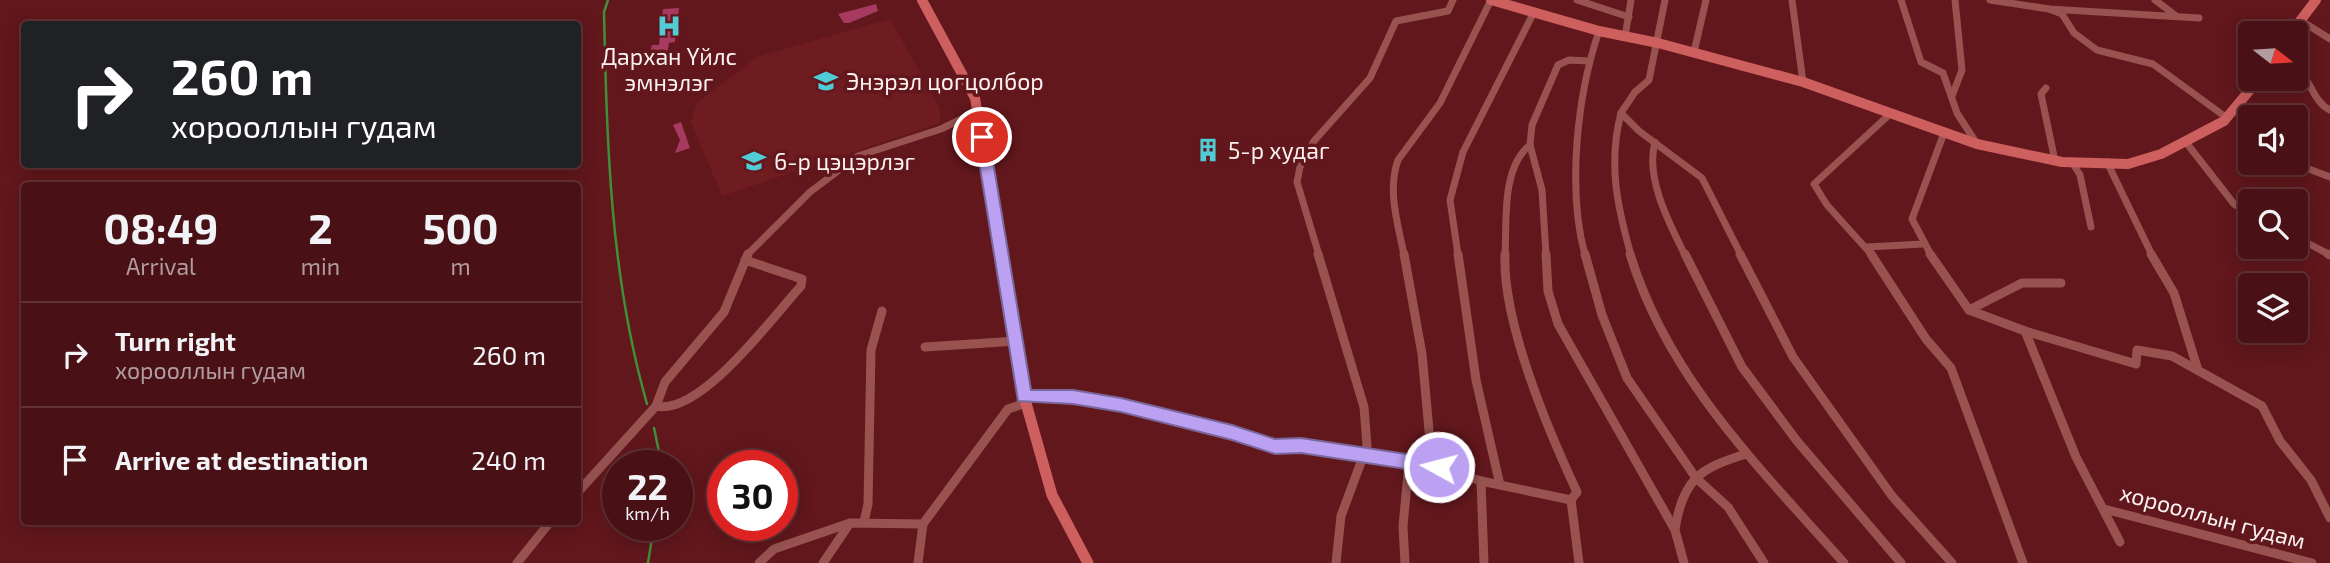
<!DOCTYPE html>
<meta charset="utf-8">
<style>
:root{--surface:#491115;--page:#531f22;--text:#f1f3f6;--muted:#b19da0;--line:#613134}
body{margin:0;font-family:"Exo 2",sans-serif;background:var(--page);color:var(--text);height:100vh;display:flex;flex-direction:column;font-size:26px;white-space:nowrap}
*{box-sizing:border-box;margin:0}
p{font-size:23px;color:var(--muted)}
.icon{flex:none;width:38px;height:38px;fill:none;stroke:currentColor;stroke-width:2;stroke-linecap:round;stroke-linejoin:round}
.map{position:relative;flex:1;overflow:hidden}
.side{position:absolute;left:21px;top:182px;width:560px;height:343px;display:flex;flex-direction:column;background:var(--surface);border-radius:7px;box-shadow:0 4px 18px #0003,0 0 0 2px var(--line)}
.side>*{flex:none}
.top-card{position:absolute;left:21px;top:21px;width:560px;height:147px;border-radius:7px;box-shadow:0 4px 18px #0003,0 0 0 2px var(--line);background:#202124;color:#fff;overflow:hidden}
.needle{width:46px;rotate:107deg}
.fabs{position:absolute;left:2238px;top:21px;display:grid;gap:14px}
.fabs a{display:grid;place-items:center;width:70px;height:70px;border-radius:7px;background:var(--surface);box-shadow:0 4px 18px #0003,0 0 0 2px var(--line);font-size:35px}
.speed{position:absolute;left:602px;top:450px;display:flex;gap:14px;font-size:35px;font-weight:700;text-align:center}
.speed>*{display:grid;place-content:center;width:91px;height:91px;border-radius:50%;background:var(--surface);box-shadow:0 4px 18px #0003,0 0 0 2px var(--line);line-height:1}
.speed small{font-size:18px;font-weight:400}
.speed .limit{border:10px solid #d22;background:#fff;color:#111}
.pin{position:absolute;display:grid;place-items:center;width:60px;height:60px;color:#fff;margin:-30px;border:4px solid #fff;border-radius:50%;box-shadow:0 2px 7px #0007}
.me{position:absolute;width:77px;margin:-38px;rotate:277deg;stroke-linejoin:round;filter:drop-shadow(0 0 5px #0008)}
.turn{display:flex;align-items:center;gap:24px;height:147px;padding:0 35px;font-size:32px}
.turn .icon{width:91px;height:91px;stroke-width:2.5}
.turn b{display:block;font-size:49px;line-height:60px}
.eta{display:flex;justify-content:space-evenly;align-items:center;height:119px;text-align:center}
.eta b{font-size:42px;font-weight:700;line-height:49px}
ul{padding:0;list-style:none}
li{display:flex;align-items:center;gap:21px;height:105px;padding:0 35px;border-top:2px solid var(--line)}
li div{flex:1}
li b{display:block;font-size:26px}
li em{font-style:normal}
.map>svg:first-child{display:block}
.built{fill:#6f1c21}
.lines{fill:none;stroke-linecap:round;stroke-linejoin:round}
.stream{stroke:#408f38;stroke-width:2.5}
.building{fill:#a73a61}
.street-far1{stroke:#985351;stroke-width:7}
.street{stroke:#985351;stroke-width:9}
.secondary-far1{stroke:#cd5f5f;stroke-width:10}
.secondary{stroke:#cd5f5f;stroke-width:11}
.route{fill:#bca0f2;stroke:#7a689d;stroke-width:2}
.labels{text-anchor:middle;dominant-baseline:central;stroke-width:7;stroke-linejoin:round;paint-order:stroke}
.poi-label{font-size:23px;fill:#fbf1f1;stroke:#61171c;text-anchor:start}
.street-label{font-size:23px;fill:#fbf1f1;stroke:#61171c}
</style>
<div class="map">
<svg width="2330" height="563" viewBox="0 0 2330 563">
<rect width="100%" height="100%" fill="#61171c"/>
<!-- built -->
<polygon class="built" points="890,19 940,108 940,123 722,196 691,122 696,104 757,57"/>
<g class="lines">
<!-- stream -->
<g class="stream">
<path d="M608 0 604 12C607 145 610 275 647 404"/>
<polyline points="654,428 662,466"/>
<polyline points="648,563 654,525"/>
</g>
</g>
<!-- building -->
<g class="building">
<polygon points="876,4 878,11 849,23 844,23 838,14"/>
<polygon points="679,8 675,42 669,43 667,55 649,57 652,45 659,45 663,9"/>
<polygon points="681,122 690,148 675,153 680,140 673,125"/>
</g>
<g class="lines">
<!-- street-far1 -->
<g class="street-far1">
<polyline points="1577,0 1629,17"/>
<polyline points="1665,0 1649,80 1635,92 1621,113 1639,131 1702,178 1741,255"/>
<polyline points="1792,0 1803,82"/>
<polyline points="1901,0 1921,62 1943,73 1957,113 1977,144"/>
<polyline points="1990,0 2049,9 2199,18"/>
<polyline points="2155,0 2175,15"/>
<polyline points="2049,9 2062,14 2074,33 2097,50 2153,64 2227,118"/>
<polyline points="2300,20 2330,39"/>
<polyline points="1625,37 1631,0"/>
<polyline points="1694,52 1706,0"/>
<path d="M2296 68C2312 80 2312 101 2330 110"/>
<polyline points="2046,88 2041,94 2055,161"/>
<polyline points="1952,96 1962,70 1955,0"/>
<polyline points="2239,105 2250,118"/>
<path d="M1621 113C1608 163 1617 206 1631 255"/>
<polyline points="2185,141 2234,204 2250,214"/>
<path d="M1655 142C1645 178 1669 223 1685 255"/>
<polyline points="1530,145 1532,125 1558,65 1569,60 1589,61"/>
<polyline points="2072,162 2080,175 2091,227"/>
<polyline points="2107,162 2152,255"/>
<polyline points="2293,163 2330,177"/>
<polyline points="2296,237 2330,255"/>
<polyline points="1867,247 1923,244"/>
<polyline points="747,255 810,192 858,156 941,129 978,111"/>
<polyline points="1319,255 1297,182 1300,167 1314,141 1370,78 1396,21 1448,11 1453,0"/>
<path d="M1404 255C1398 224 1387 191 1398 160L1440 103 1491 0"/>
<polyline points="1458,255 1450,200 1463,152 1534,12"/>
<path d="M1505 255C1507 222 1501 168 1530 145L1542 190 1546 255"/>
<path d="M1585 255C1567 189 1577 96 1599 31"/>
<polyline points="1872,255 1827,205 1814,184 1890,114"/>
<polyline points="1931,255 1912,219 1944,133"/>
</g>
<!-- street -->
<g class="street">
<polyline points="1318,254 1364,407 1367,446 1341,516 1336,563"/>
<polyline points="1404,254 1422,354 1431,452 1439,467"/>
<polyline points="1458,254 1476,380 1500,485"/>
<polyline points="1546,254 1548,291 1558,324 1675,530 1684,563"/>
<polyline points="1585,254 1602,315 1627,378 1696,478 1728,507 1764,563"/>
<path d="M1630 254C1668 379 1760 468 1844 563"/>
<polyline points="1685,254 1742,367 1797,441 1901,563"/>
<polyline points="1740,254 1793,357 1892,496 1952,563"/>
<polyline points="1871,254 1926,339 1951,368 2023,563"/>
<polyline points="1930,254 1969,310 2025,331 2076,457 2120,542"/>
<polyline points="2151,254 2174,293 2197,367"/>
<polyline points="2328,254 2330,255"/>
<polyline points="1969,310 2022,283 2061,283"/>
<polyline points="2025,331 2136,364 2137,350 2172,356 2262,406 2280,441 2311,480 2330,518"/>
<polyline points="925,347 1017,341"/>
<path d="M1024 396 1073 397 1121 405 1232 432 1275 447 1302 445 1439 467 1481 481 1571 500 1577 492C1548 430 1502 321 1505 254"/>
<path d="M656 406C700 416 772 318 801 286L802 279 745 260"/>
<polyline points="1481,481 1484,563"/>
<polyline points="578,492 656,406 665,382 724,312 748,254"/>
<polyline points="1571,500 1579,563"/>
<polyline points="2104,509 2312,563"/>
<polyline points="864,522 868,504 871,350 882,311"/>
<path d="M1675 529C1683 478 1701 468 1746 454"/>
<polyline points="517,563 550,522"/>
<polyline points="759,563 774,549 850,523 923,524 1008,409 1026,403"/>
<polyline points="823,563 850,523"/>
<polyline points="918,563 923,524"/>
<polyline points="1405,563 1403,526 1409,463"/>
</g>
<!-- secondary-far1 -->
<g class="secondary-far1">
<polyline points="922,0 975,98 1001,255"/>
<polyline points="1491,0 1599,31 1658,43 1803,82 1977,144 2062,162 2128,164 2161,154 2224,121 2259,79"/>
<polyline points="2291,33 2316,0"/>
</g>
<!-- secondary -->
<polyline class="secondary" points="1001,254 1024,396 1052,495 1088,563"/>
</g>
<!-- route -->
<polygon class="route" points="982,132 989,137 1031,390 1073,390 1121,398 1232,425 1275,439 1301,438 1439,459 1448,467 1445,472 1439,474 1301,453 1275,454 1232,440 1121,412 1073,404 1018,401 975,137"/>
<!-- icons -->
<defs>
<g id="hospital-bare" transform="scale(1.89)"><path d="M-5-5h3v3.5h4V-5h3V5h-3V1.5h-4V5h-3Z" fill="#51ccd5" stroke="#61171c" stroke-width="2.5" paint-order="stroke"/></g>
<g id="school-bare" transform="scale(1.89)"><path d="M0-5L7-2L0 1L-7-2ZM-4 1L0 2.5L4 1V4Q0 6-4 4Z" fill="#51ccd5" stroke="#61171c" stroke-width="2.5" paint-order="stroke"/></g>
<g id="building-bare" transform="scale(1.89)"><path d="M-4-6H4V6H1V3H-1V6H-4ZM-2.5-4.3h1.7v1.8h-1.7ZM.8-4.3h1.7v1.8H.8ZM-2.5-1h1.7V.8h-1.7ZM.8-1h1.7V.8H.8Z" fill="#51ccd5" stroke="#61171c" stroke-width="2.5" paint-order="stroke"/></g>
</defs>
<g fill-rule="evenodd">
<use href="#hospital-bare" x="669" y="26"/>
<use href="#school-bare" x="826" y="81"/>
<use href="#building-bare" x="1208" y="150"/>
<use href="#school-bare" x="754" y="161"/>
</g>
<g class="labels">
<!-- poi labels -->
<g class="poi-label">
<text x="669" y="56" text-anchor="middle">Дархан Үйлс<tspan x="669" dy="26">эмнэлэг</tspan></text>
<text x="846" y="81">Энэрэл цогцолбор</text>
<text x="1228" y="150">5-р худаг</text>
<text x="774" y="161">6-р цэцэрлэг</text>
</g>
<!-- street labels -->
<g class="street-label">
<text transform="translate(2213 516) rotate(15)">хорооллын гудам</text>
</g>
</g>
</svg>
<div class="fabs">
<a><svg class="needle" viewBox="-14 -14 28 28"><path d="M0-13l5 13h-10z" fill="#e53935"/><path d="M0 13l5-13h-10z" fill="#b19da0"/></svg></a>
<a><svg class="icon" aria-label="sound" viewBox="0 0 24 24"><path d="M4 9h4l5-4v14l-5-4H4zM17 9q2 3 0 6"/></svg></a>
<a><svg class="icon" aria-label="search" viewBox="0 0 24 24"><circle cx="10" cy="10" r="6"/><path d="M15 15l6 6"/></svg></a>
<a><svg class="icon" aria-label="layers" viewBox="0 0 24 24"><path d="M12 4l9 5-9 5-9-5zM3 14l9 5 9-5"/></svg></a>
</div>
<div class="speed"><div>22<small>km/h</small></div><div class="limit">30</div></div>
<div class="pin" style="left:982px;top:137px;background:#d93025"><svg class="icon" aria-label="arrive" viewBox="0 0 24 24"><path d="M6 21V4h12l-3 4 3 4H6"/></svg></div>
<svg class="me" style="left:1439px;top:467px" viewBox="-20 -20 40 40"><circle r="17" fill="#bca0f2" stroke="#fff" stroke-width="3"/><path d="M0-11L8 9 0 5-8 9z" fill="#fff"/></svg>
<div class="top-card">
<div class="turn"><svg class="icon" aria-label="right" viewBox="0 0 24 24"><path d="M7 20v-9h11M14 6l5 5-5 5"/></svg><div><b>260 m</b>хорооллын гудам</div></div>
</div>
<section class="side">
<div class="eta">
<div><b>08:49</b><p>Arrival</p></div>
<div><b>2</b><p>min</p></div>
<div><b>500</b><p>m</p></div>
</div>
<ul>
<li><svg class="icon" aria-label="right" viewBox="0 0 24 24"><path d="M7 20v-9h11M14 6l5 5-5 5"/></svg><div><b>Turn right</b><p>хорооллын гудам</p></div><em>260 m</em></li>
<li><svg class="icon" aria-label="arrive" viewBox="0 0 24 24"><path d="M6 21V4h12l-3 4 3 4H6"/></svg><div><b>Arrive at destination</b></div><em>240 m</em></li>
</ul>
</section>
</div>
